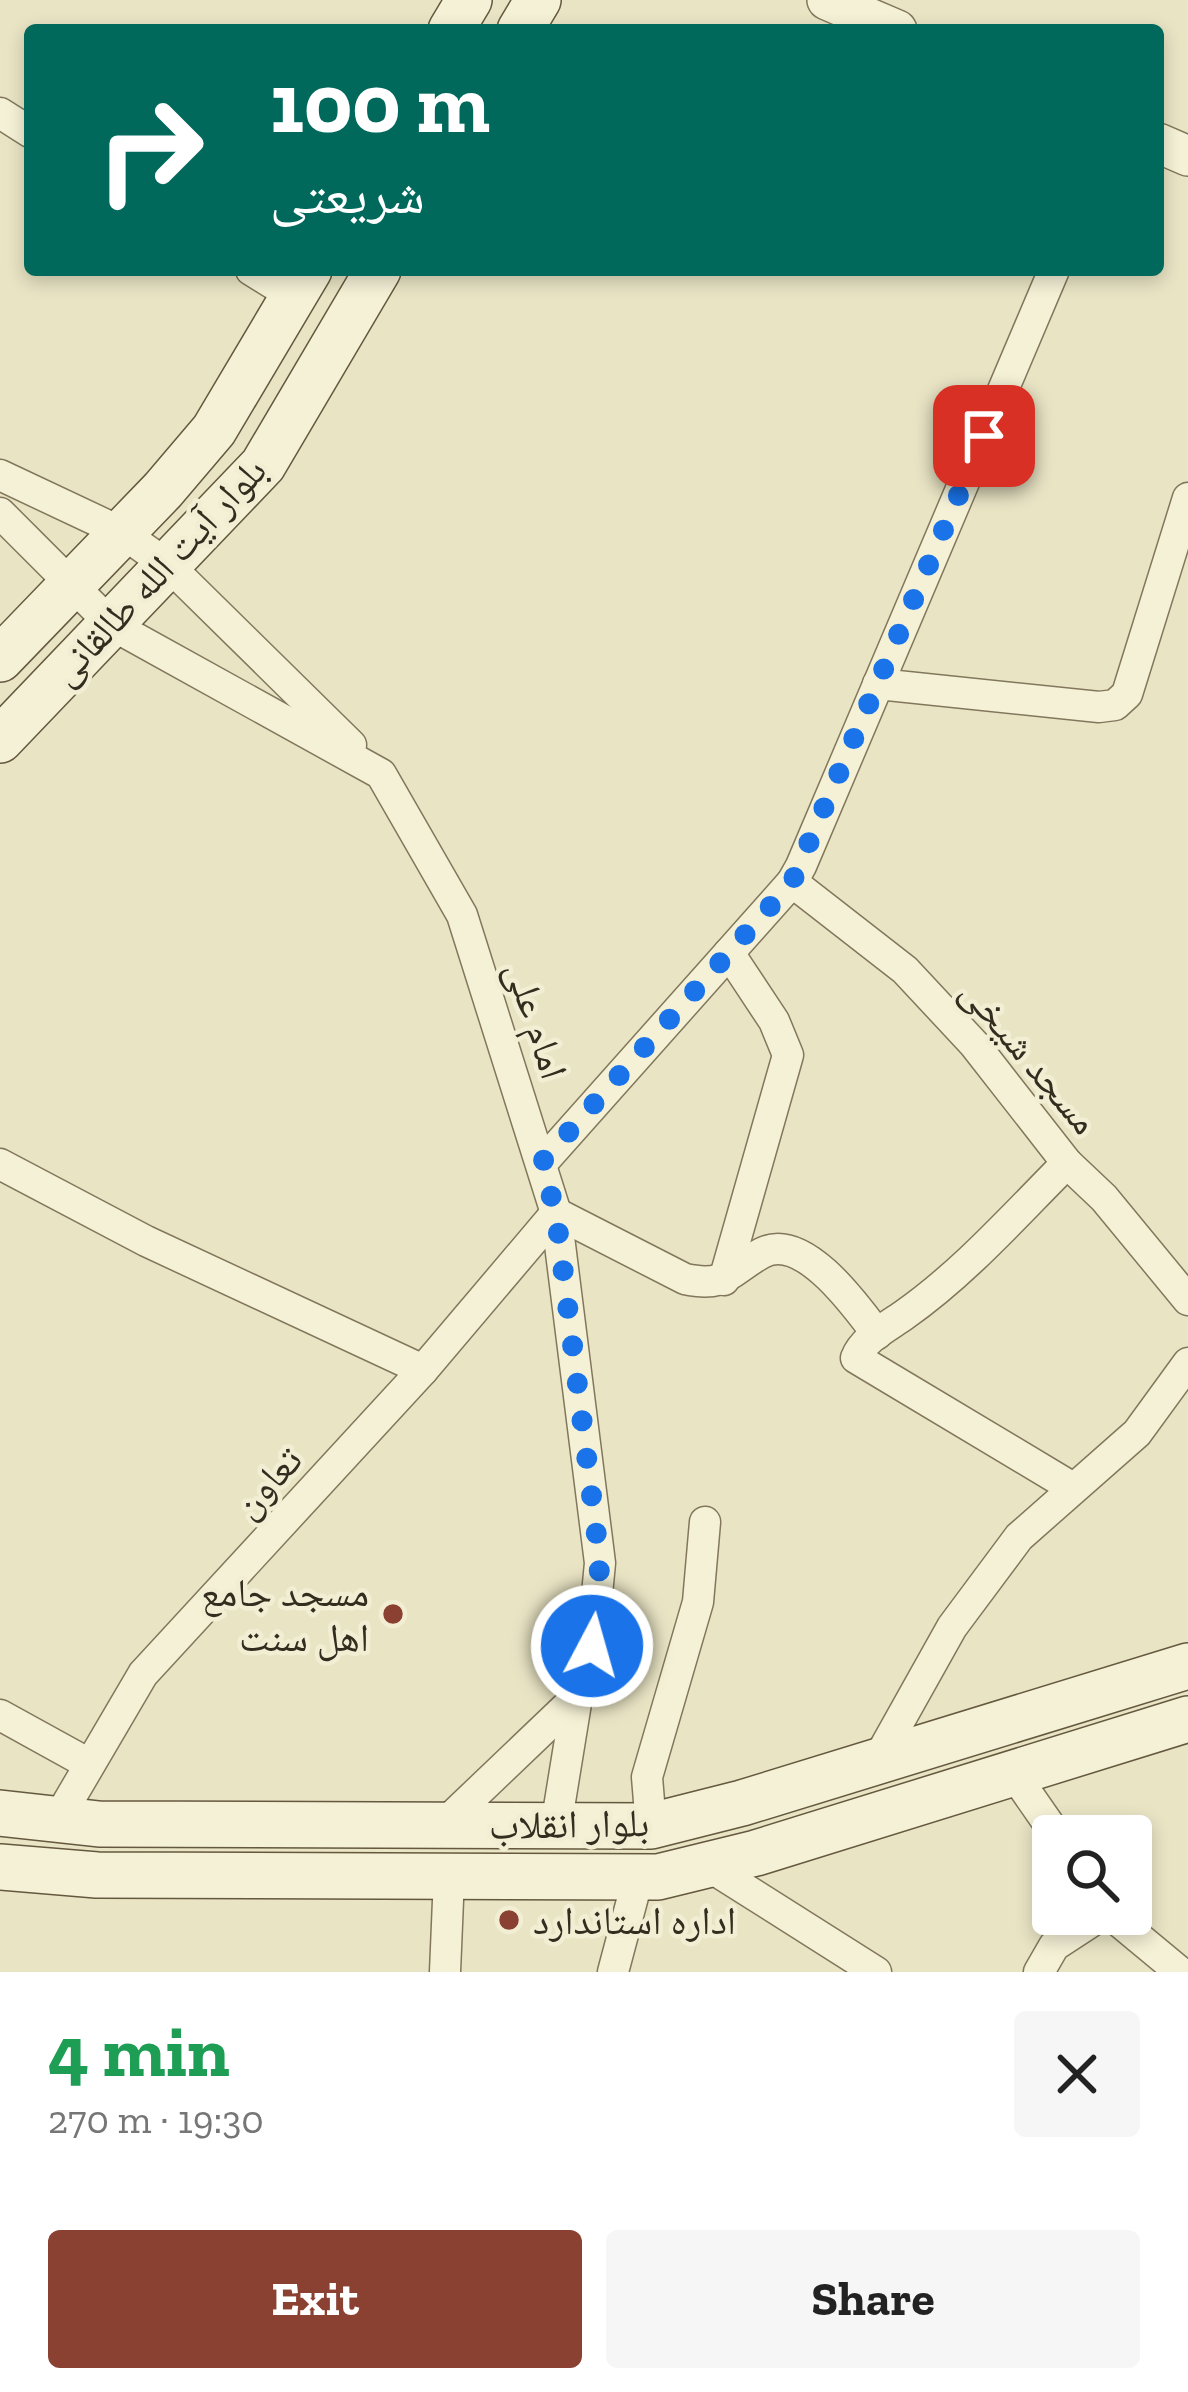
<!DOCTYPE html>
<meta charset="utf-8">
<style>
:root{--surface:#fff;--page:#f6f6f6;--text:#222;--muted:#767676;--accent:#8b4132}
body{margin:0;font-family:"Zilla Slab","Noto Naskh Arabic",serif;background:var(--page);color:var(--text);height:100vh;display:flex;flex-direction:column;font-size:45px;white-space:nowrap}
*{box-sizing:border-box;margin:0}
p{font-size:39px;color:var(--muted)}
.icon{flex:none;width:66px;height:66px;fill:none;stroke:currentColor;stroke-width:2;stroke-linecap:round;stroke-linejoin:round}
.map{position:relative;height:1972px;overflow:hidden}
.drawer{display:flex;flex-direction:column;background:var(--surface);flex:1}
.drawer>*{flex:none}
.top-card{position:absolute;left:24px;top:24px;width:1140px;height:252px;border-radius:12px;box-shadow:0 6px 18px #0003;background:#00695c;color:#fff;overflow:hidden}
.controls{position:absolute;left:1032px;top:1815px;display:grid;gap:24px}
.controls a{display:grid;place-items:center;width:120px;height:120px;border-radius:12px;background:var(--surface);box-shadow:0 6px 18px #0003;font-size:60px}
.pin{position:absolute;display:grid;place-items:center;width:102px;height:102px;color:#fff;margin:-51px;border-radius:24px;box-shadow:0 6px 18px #0006}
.me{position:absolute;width:132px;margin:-66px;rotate:6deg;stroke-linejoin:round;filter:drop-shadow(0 0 9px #0008)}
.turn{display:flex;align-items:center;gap:42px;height:252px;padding:0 48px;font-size:54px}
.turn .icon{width:156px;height:156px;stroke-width:2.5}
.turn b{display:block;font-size:84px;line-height:102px}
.round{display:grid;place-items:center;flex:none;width:126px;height:126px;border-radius:12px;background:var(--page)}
.summary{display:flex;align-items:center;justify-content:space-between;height:204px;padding:0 48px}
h1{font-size:72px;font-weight:700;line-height:90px;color:#1e9e55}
.button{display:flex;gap:24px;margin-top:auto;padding:24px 48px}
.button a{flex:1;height:138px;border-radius:12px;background:var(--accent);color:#fff;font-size:48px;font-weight:700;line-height:138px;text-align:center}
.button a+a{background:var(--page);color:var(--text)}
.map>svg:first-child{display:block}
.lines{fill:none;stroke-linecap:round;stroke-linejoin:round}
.minor-casing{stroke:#82775c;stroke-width:33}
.tertiary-casing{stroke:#82775c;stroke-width:42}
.secondary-casing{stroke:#64583f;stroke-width:48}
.minor{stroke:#f5f1d6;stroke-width:30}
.tertiary{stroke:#f5f1d6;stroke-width:39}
.secondary{stroke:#f5f1d6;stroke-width:45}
.route{stroke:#1a73e8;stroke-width:21;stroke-dasharray:0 37.8}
.poi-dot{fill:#8b4132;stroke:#f1eed3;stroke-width:4.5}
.labels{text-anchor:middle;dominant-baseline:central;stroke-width:9;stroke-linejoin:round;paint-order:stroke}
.street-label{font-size:39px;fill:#332c1f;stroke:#f1eed3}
.poi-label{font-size:39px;fill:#332c1f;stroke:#f1eed3;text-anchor:end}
</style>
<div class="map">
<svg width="1188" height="1972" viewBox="0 0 1188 1972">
<rect width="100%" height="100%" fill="#e9e4c4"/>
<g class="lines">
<!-- minor casing -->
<g class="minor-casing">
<g id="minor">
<polyline points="0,113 30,132"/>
<polyline points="251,270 293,296"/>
<polyline points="0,475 121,532 169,566 351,745"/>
<polyline points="0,513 112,625 381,774 462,915 556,1213 600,1563 592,1646 577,1697 556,1826"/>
<polyline points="878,684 1099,707 1115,705 1127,694 1188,498"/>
<polyline points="792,882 905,970 974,1044 1067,1163 1104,1198 1188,1300"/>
<polyline points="542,1163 792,882 801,866 1054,270"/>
<path d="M1067 1163C1015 1215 964 1273 904 1315 887 1327 863 1339 856 1358L1073 1488"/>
<polyline points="0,1164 146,1241 423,1370"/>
<polyline points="724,1280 788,1055 774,1021 729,953"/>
<polyline points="0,1715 89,1764"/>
<polyline points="877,1761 952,1627 1019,1537 1137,1433 1188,1363"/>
<polyline points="1014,1774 1057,1836"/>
<path d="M58 1819 143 1674 423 1370 556 1213 685 1279C727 1288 729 1271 762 1253 803 1231 856 1306 877 1334"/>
<polyline points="443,1825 577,1697"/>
<polyline points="651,1826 647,1777 698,1602 705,1522"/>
<polyline points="707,1865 876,1972"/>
<polyline points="1110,1914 1180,1972"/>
<polyline points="445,1972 449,1876"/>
<polyline points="613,1972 638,1878"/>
<polyline points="1039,1972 1054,1946 1103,1914"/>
</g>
</g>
<!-- tertiary casing -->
<g class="tertiary-casing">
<g id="tertiary">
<polyline points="827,0 897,30"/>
<polyline points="1158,143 1188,156"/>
</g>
</g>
<!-- secondary casing -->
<g class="secondary-casing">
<g id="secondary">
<polyline points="451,30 469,0"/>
<polyline points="520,30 538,0"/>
<polyline points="0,659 163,490 214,430 309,270"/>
<polyline points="0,740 263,465 378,270"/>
<polyline points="0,1813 99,1824 651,1826 742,1803 1188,1666"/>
<polyline points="0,1867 97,1875 658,1877 756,1853 1188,1719"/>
</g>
</g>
<!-- minor -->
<use href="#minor" class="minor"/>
<!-- tertiary -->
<use href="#tertiary" class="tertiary"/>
<!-- secondary -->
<use href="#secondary" class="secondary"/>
</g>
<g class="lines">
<!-- route -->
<polyline class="route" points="592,1646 600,1563 556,1214 542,1162 792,882 984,436"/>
</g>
<!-- markers -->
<g class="poi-dot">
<circle cx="393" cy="1614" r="12"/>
<circle cx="509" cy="1920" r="12"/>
</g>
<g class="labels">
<!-- street labels -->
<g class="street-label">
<text transform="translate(158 571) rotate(-47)">بلوار آیت الله طالقانی</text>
<text transform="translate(537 1020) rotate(72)">امام علی</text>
<text transform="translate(1030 1056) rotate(50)">مسجد شیخی</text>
<text transform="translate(267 1482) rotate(-47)">تعاون</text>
<text transform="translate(569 1824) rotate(-1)">بلوار انقلاب</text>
</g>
<!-- poi labels -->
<g class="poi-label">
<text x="369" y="1592">مسجد جامع<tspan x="369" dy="45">اهل سنت</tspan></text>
<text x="533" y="1920" text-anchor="start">اداره استاندارد</text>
</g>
</g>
</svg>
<div class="controls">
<a><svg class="icon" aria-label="search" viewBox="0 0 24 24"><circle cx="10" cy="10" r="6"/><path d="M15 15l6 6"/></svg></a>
</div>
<div class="pin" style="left:984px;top:436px;background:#d93025"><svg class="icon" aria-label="arrive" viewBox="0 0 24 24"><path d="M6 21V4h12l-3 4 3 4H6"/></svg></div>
<svg class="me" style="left:592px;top:1646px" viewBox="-20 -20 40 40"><circle r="17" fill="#1a73e8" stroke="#fff" stroke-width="3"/><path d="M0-11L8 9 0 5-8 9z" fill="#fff"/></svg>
<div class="top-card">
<div class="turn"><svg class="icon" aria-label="right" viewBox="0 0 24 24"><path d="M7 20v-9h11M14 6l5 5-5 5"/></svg><div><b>100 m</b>شریعتی</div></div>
</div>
</div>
<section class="drawer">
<div class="summary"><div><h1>4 min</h1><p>270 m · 19:30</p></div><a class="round"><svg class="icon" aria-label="close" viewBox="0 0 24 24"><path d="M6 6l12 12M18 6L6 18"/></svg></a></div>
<div class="button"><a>Exit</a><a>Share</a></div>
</section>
